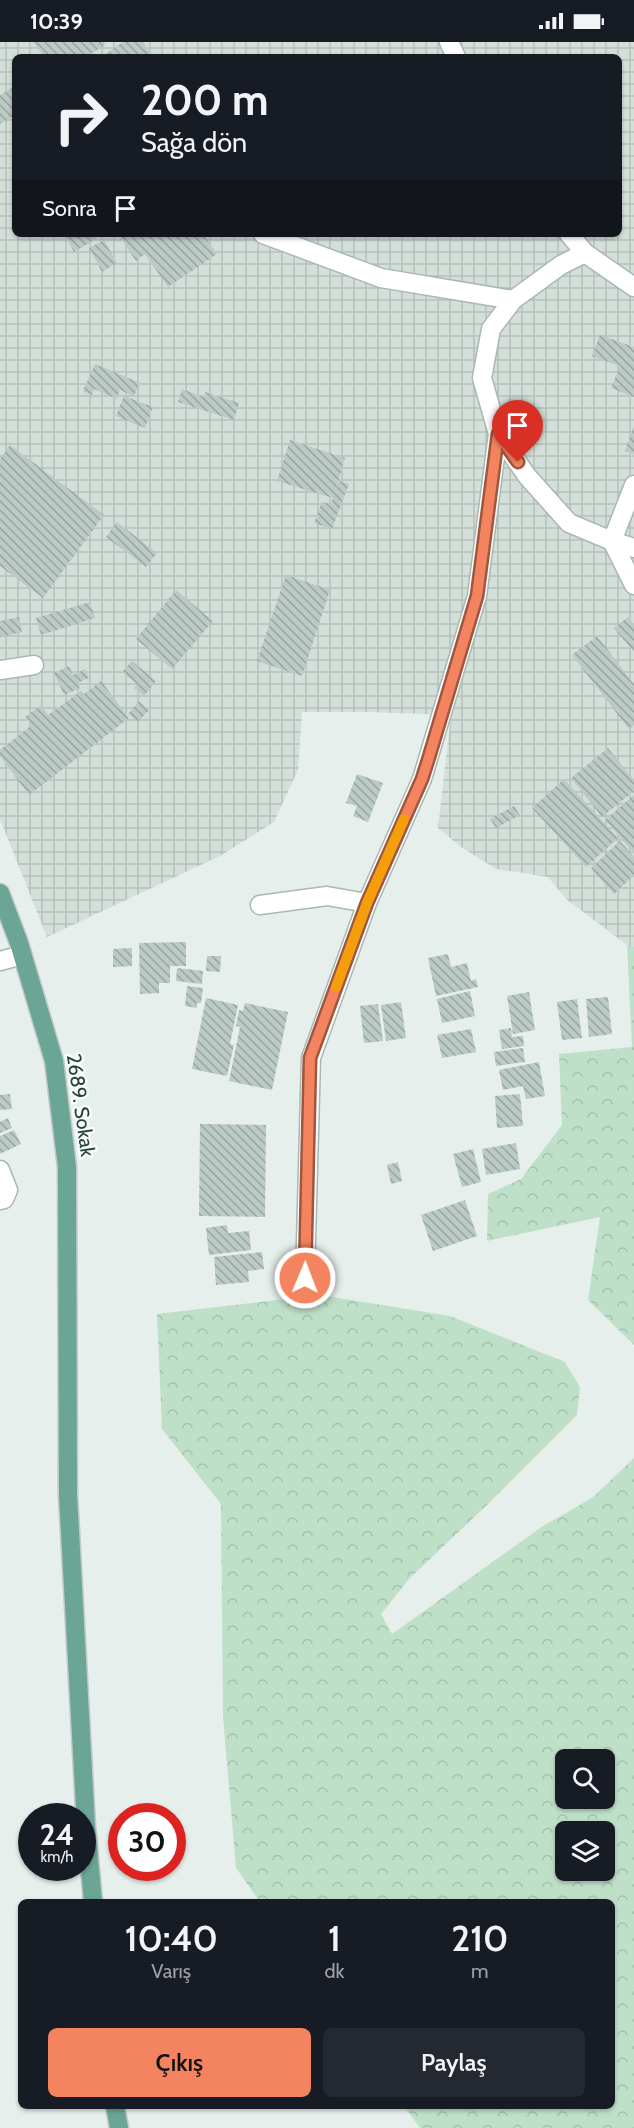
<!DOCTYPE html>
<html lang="tr">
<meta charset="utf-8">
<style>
:root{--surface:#171b24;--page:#242831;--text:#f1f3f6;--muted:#9ea1a6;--accent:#f4845f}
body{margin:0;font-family:Cabin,sans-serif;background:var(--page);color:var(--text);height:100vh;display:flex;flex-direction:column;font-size:22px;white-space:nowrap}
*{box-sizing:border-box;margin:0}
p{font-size:20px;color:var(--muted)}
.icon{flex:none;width:33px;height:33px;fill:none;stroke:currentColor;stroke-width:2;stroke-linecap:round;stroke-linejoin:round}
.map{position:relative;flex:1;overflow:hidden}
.drawer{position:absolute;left:18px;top:1857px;width:597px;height:210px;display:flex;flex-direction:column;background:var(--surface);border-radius:9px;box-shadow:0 2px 4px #0004}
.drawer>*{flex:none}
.hud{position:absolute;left:12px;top:12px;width:610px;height:183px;border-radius:9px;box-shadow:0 2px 4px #0004;background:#171b24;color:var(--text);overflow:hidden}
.fabs{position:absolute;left:555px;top:1707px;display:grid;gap:12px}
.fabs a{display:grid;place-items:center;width:60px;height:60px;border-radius:9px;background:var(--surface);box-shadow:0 2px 4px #0004;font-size:30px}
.speed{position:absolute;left:18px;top:1761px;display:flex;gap:12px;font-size:30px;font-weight:700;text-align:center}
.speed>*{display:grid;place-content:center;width:78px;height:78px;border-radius:50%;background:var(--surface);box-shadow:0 2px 4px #0004;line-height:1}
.speed small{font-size:15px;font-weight:400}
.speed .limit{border:9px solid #d22;background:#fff;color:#111}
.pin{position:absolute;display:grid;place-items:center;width:51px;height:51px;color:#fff;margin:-62px -26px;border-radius:50% 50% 50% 0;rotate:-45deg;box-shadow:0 0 6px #0007}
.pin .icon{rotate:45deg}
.me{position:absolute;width:66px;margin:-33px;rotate:1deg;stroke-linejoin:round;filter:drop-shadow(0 0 4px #0008)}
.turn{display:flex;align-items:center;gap:21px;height:126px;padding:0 30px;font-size:27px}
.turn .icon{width:78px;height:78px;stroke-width:2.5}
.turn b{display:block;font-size:42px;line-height:51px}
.then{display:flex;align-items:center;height:57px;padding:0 30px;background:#0003;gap:12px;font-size:22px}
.eta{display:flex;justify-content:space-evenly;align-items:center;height:102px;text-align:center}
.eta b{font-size:36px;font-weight:600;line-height:42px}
.primary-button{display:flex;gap:12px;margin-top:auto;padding:12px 30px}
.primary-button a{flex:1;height:69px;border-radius:9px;background:var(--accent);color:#111;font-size:24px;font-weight:600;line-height:69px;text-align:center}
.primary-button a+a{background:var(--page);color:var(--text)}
.status{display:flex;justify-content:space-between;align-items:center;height:42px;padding:0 30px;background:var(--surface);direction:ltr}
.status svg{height:16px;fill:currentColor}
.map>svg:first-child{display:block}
.industrial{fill:url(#industrial-grid);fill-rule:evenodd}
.forest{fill:url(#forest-crowns);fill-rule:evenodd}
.building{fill:url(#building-back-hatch)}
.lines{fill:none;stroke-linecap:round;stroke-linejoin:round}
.minor-casing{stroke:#a8b8b2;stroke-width:21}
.major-casing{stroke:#c2cac8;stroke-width:21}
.minor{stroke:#fff;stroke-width:18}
.major{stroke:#6aa596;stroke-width:18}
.route-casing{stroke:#9f563e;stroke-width:15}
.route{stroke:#f4845f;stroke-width:10}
.slow{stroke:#f59e0b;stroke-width:10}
.labels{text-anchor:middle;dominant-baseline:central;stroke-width:5;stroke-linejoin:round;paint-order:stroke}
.street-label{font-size:20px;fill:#24423a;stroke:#f7fbf9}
</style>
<div class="status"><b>10:39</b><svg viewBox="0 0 49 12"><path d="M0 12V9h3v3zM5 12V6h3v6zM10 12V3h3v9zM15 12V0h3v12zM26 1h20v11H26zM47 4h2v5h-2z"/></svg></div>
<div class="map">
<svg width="634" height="2086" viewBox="0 0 634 2086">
<defs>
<pattern id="industrial-grid" width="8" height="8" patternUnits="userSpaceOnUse" patternTransform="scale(1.5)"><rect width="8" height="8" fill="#d4dfda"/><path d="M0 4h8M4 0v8" fill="none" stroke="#b6c1bc"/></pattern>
<pattern id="forest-crowns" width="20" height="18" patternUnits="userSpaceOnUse" patternTransform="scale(1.5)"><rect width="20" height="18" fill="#bfe0c8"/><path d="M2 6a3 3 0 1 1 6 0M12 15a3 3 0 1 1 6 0" fill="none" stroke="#a4c1ad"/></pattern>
<pattern id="building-back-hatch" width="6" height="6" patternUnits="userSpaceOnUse" patternTransform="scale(1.5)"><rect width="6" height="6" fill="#bbcac4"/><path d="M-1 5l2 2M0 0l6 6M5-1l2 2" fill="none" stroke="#98a6a0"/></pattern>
</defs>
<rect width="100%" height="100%" fill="#e6efeb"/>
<!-- industrial -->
<path class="industrial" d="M0 0H634V906L627 903 566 857 548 835 496 827 461 805 438 786 451 673 368 670H302L298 728 274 780 220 814 47 895 0 777ZM15 15H620V192H15Z"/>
<!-- forest -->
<g class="forest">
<polygon points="627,903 634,906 634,1303 588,1258 600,1175 487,1199 488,1152 521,1137 562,1083 559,1012 632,1005"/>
<path d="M320 1253 450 1274 565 1320 580 1345 577 1373 488 1462 409 1537 381 1572 392 1592 543 1484 592 1456 634 1416V2086H420L404 2064H612V1860H260L236 1826 223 1675 221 1462 162 1387 157 1272ZM566 1718H604V1756H566ZM566 1790H604V1828H566Z"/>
</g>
<!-- building -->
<g class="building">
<polygon points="33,0 104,0 105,3 86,15 44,15"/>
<polygon points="123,0 143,0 153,15 101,15"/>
<polygon points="15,44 15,73 0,82 0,53"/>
<polygon points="64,192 94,192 96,197 74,210"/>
<polygon points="118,192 203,192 217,212 168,245 145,212 136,219"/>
<polygon points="104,198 117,221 102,230 89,206"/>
<polygon points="600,293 634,305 634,355 611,346 620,324 592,314"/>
<polygon points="95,322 140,341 134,354 120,348 117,357 94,347 92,353 83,349"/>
<polygon points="182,347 204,355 205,350 239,361 234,378 178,360"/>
<polygon points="124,354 153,365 145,386 116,374"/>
<polygon points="634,383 634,412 625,409"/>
<polygon points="290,398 345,416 335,450 339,439 349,442 332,487 314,481 322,460 331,462 333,456 277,439"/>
<polygon points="10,403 104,473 43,556 0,524 0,417"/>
<polygon points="117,480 157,511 146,525 106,495"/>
<polygon points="286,533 330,548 302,634 257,619"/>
<polygon points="176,548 213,579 172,627 136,597"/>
<polygon points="90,560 95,576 41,593 36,576"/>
<polygon points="19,575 22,590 0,595 0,579"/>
<polygon points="628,575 634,582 634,610 614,586"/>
<polygon points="597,594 634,642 634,683 629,687 572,613"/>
<polygon points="132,619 156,639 144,654 134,646 137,642 122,630"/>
<polygon points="69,624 73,633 85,627 89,636 77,641 80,646 64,653 54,631"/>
<polygon points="101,639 129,676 29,753 0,714 0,708 32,683 25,675 41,663 48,673 81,649 84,652"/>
<polygon points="139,659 149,668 138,680 128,672"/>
<polygon points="608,706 634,738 634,749 602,775 571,736"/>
<polygon points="357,732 383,741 368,780 353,774 357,764 346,761"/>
<polygon points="564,737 618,796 586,825 532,766"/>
<polygon points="634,753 634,811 605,778"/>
<polygon points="514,764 520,773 496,786 490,777"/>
<polygon points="620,799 634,815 634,833 614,852 591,826"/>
<polygon points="186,900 186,924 170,924 170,941 159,941 159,951 140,952 139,901"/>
<polygon points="132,906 132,924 113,925 113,907"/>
<polygon points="448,912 451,925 467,921 471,939 476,937 478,945 436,954 428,916"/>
<polygon points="207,914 221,914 220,930 206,929"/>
<polygon points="177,926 203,929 202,942 176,939"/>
<polygon points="187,944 203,946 201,961 197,961 197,966 185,964"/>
<polygon points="470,949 475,974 442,981 437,957"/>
<polygon points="529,950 535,988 513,992 507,954"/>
<polygon points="608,955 612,992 589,995 586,957"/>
<polygon points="206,956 238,963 230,1002 234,1003 227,1034 192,1027"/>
<polygon points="577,957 582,996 562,998 557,960"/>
<polygon points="401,960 406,996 386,999 381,963"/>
<polygon points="245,961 288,970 272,1048 229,1039 240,985 236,984 239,968 243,969"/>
<polygon points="378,962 383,999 364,1001 360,964"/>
<polygon points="511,986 512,995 523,994 524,1004 502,1007 499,988"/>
<polygon points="471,987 476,1010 442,1016 437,993"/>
<polygon points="523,1006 525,1020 496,1024 494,1010"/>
<polygon points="539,1020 545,1054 526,1057 523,1044 503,1048 499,1028"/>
<polygon points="10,1052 12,1067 0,1068 0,1053"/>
<polygon points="520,1052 523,1084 497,1086 495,1054"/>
<polygon points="8,1076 12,1086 0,1091 0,1080"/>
<polygon points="200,1082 266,1083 265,1175 199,1174"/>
<polygon points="14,1088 21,1102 0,1112 0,1094"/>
<polygon points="516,1101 520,1127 486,1133 482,1107"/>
<polygon points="473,1107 481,1140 462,1145 453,1112"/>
<polygon points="398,1120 402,1139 391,1142 387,1123"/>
<polygon points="465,1158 477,1194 433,1209 421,1173"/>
<polygon points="227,1183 228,1191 249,1189 251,1208 209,1213 206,1186"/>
<polygon points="262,1210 264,1227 248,1229 249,1240 216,1243 214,1215"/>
</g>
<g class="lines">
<!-- minor casing -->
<g class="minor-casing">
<g id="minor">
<polyline points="449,0 456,15"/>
<polyline points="263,192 381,236 513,258"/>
<polyline points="569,192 585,211 634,245"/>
<polyline points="498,392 527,434 569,481 612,499 634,506"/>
<polyline points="634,443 612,499 634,543"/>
<polyline points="0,628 34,623"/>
<polyline points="260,863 327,854 367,861"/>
<polyline points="0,919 22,913"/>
<polyline points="0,1128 8,1148 4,1157 0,1158"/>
<polyline points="305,1236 311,1016 367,861 422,737 477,554 498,392 482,336 491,287 513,258 561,223 585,211"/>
</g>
</g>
<!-- major casing -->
<g class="major-casing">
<g id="major">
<polyline points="0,851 19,901 54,1019 67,1125 68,1453 86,1784 93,1860"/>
<polyline points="115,2064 119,2086"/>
</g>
</g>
<!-- minor -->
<use href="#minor" class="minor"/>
<!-- major -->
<use href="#major" class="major"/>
</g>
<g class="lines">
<!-- route casing -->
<g class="route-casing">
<polyline id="route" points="305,1236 310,1016 367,861 422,737 429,715 477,554 498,392 518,420"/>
</g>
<!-- route -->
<use href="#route" class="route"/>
<!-- slow -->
<polyline class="slow" points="336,945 367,861 404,777"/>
</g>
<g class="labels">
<!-- street labels -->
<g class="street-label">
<text transform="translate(81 1063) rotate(82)">2689. Sokak</text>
</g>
</g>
</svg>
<div class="fabs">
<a><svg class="icon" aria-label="search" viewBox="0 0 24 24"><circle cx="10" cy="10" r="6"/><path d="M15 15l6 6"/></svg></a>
<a><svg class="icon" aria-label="layers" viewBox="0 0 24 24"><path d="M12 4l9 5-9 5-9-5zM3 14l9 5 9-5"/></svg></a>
</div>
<div class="speed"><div>24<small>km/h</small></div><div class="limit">30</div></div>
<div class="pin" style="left:518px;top:420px;background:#d93025"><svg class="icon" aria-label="arrive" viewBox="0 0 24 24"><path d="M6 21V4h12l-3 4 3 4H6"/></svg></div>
<svg class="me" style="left:305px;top:1236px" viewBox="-20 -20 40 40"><circle r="17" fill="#f4845f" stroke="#fff" stroke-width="3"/><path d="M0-11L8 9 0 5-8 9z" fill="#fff"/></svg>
<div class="hud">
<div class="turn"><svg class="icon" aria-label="right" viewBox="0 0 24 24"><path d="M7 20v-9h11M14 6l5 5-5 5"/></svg><div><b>200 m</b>Sağa dön</div></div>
<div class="then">Sonra<svg class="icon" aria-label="arrive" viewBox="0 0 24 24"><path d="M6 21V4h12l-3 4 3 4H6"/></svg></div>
</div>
<section class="drawer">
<div class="eta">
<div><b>10:40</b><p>Varış</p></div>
<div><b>1</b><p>dk</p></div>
<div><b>210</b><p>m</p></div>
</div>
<div class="primary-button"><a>Çıkış</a><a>Paylaş</a></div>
</section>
</div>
